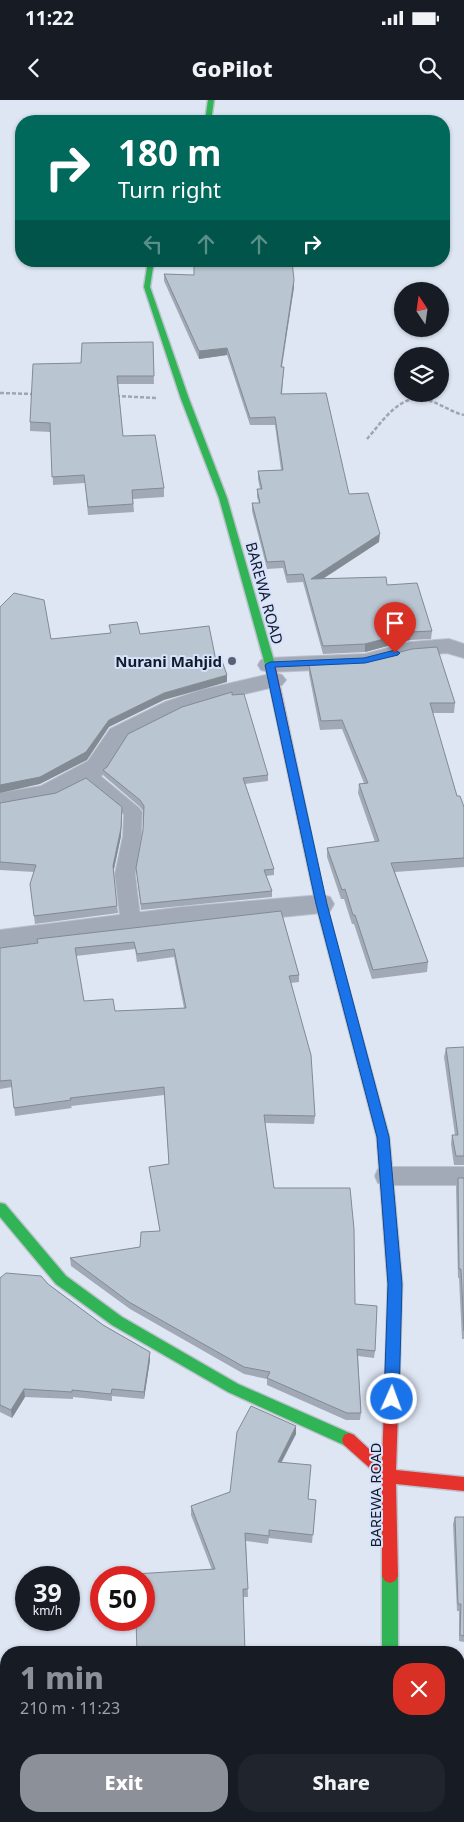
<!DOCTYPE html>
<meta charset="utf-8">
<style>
:root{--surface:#171b24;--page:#20242c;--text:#f1f3f6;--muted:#9ea1a6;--accent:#8c9099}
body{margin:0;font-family:"Noto Sans",sans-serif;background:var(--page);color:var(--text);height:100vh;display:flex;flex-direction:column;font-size:19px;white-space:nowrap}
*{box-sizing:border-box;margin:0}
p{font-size:16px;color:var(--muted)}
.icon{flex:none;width:28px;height:28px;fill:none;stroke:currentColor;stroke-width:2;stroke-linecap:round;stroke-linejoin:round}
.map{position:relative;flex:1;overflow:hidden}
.side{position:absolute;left:0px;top:1546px;width:465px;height:176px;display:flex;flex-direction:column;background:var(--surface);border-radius:20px 20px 0 0;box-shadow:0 1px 4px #0004}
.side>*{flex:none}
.guide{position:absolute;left:15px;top:15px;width:435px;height:152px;border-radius:20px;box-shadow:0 1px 4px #0004;background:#00695c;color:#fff;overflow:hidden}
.needle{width:32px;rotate:347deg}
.fabs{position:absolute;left:394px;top:182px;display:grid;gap:10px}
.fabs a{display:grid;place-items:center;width:55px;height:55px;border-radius:50%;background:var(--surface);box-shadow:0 1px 4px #0004;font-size:25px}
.speed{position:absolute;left:15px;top:1466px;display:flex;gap:10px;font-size:25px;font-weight:700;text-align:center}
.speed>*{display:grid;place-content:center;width:65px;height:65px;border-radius:50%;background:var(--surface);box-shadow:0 1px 4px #0004;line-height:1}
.speed small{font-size:12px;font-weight:400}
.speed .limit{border:8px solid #d22;background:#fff;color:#111}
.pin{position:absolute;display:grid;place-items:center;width:42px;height:42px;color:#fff;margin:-51px -21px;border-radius:50% 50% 50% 0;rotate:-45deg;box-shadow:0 0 5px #0007}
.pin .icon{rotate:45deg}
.me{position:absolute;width:55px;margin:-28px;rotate:2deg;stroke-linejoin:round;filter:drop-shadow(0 0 4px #0008)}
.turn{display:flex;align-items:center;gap:18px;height:105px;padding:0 20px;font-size:22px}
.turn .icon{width:65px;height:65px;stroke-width:2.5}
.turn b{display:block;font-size:35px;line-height:42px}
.lanes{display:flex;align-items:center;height:48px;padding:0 20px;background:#0003;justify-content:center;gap:25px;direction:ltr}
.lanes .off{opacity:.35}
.round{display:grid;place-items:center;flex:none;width:52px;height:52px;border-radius:20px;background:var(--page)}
.summary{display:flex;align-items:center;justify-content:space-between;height:85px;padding:0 20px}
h1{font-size:30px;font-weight:800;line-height:38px;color:var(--accent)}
.button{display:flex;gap:10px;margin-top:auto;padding:10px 20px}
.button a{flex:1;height:58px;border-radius:20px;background:var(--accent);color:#fff;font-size:20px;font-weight:800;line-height:58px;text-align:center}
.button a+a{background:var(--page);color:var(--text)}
.status{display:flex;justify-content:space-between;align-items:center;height:35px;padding:0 25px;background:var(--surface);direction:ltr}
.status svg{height:14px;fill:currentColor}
header{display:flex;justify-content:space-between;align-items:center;height:65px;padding:0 20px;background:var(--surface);font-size:22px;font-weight:800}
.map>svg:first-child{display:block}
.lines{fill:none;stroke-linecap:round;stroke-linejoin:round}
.lane-casing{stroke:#bbc2ce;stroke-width:2}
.street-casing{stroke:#bbc2ce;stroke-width:2}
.fast-casing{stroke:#bbc2ce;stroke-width:3}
.jam-casing{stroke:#bbc2ce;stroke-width:3}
.path{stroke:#a0a5b2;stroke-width:2.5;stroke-dasharray:4 2;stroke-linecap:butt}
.lane{fill:#a2a9b7;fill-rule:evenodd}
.street{fill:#a2a9b7;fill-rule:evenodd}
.fast{fill:#30b455;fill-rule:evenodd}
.jam{fill:#e5322d;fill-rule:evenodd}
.wall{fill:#a0a9b5;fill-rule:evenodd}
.shaded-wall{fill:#828a93}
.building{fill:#bac5d2;stroke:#828a93;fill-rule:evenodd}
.route{fill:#1a73e8;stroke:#114b97}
.poi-dot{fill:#5a6170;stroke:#d6e2fc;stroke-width:2}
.labels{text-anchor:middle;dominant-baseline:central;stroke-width:4;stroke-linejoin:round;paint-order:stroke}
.street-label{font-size:15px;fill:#131a29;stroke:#d6e2fc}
.poi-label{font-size:15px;font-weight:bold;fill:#131a29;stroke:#d6e2fc;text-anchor:end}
</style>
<div class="status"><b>11:22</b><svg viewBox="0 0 49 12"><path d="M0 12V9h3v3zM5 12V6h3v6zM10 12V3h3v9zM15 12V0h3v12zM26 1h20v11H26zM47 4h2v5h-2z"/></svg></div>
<header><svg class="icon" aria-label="back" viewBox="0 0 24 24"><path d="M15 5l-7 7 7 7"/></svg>GoPilot<svg class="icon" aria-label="search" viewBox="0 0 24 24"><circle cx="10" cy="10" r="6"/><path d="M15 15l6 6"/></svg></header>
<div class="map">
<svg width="464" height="1722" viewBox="0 0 464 1722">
<rect width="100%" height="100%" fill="#dee6f4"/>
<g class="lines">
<!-- lane casing -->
<g class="lane-casing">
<g id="lane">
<polygon points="86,667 92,669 139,708 142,712 141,736 135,774 141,824 138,829 131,831 124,829 121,824 115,774 123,736 124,714 80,677 77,673 80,669"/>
<polygon points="386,1067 464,1067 464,1085 386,1085 378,1083 375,1076 378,1069"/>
</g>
</g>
<!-- street casing -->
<g class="street-casing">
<g id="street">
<polygon points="449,539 464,544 464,558 447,553 411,556 365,568 269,572 261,570 258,565 261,560 269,558 365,554 410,542"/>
<polygon points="274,573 282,575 286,580 282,585 215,601 181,612 127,639 106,673 95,679 56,699 0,709 0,693 41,686 88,661 110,629 165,602 201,590"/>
<polygon points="321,795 330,797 334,804 330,811 321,813 182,827 0,850 0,830 182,807"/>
</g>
</g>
<!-- fast casing -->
<g class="fast-casing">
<g id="fast">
<polygon points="208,0 214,0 211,21 205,21"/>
<polygon points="148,161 154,161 150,187 189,299 227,398 276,568 274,570 268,570 266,568 219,398 181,299 144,187"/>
<polygon points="306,730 311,734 326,804 389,1037 402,1184 400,1254 398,1258 393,1260 388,1258 386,1254 388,1184 377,1037 316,804 301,734"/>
<polygon points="0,1103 5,1104 66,1176 122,1217 238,1284 354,1335 356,1340 354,1345 349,1347 344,1345 228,1292 112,1225 56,1184 0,1117"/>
<polygon points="390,1469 395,1471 398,1476 398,1552 382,1552 382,1476 385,1471"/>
<rect x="384" y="1716" width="16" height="6"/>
</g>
</g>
<!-- jam casing -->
<g class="jam-casing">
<g id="jam">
<polygon points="271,565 276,568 311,734 306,738 301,734 266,568"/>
<polygon points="393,1248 398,1250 400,1254 396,1370 464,1377 464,1391 396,1384 398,1476 395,1481 390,1483 385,1481 382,1476 382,1379 344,1345 342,1340 344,1335 349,1333 354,1335 382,1361 386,1254 388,1250"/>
</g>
</g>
<!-- path -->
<g class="path">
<polyline points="0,293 34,294"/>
<polyline points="116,296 157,298"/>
<path d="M367 339C382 322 401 291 428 300 441 304 451 312 464 315"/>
</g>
<!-- lane -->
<use href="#lane" class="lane"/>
<!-- street -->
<use href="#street" class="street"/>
<!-- fast -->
<use href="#fast" class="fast"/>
<!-- jam -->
<use href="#jam" class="jam"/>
</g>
<!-- wall -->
<g class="wall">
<polygon points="164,174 294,180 294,187 282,267 284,267 282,294 349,394 379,442 323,479 387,485 432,531 431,539 410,540 365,552 323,554 303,482 287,483 283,468 267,469 252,411 252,403 259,403 257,397 257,389 260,389 258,379 258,371 281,370 275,325 250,325 227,255 199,259 164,181"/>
<polygon points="153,242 154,284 118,284 123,336 164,388 164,397 133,399 134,412 88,415 85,383 53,385 51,332 30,331 30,322 81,263"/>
<polygon points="328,562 455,603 454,613 432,613 457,696 464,707 464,767 395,772 428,862 427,872 372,879 354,824 352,824 344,799 341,799 327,757 327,748 375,742 358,693 359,684 364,683 342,629 320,630 309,574 309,565 328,564"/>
<polygon points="103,670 268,675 268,681 245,684 274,769 274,775 266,776 272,791 272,797 141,810 136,768 143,730 143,711 140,707 104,676"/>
<polygon points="0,703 122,707 121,736 113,773 118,813 35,824 30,784 34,772 0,770"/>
<path d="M281 811 299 875V882L291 883 315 1016 314 1024 265 1023 274 1088 355 1204 375 1251 374 1258 358 1256 361 1313 360 1320H346L267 1285V1279L244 1274 130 1209 71 1166 70 1158 140 1147 160 1131 150 1074 149 1067 169 1064 164 995 71 1006 72 1008 15 1016 12 987 0 989V848ZM135 849 137 862 174 857 184 908 115 911 84 901 76 856Z"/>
<polygon points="464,947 464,1065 454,1065 451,1044 452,1035 455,1035 444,957 446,948"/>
<polygon points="458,1078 464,1078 464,1239 462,1239 459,1178 458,1178 456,1087"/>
<polygon points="0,1178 48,1184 103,1225 150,1252 150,1260 144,1299 112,1296 112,1301 73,1297 73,1299 25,1297 12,1318 0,1312"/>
<polygon points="296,1326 296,1334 282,1362 308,1399 316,1400 312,1443 269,1438 268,1444 246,1441 248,1497 243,1497 212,1470 191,1415 191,1406 230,1392"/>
<polygon points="455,1417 464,1417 464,1542 459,1541 459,1511 457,1511 453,1424"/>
</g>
<!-- shaded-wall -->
<g class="shaded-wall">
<polygon points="294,180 294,187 280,275 281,267"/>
<polygon points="227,248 227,255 199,259 199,251"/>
<polygon points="380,434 379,442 310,487 311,479"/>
<polygon points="410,532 410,540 365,552 365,544"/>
<polygon points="227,575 227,582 164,600 109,627 87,660 40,684 0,693 0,685 109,620 164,593"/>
<polygon points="122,707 121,736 113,774 113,766"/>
<polygon points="150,1252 150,1260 144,1299 144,1292"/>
<polygon points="24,1289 25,1297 12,1318 11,1310"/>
<polygon points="296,1326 296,1334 277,1370 278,1362"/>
</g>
<!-- building -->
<g class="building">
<polygon points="218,161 292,161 294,180 281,267 284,267 281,294 326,293 349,394 368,393 380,434 311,479 386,477 387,485 417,483 432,531 410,532 365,544 323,546 303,474 287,475 284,461 267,462 252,403 260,403 257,389 262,389 258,371 283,370 275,317 250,318 227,248 199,251 164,174 194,175 194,164 218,163"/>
<polygon points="153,242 154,276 117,276 123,336 155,335 164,388 132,390 133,404 88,407 84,375 52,377 50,323 30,322 33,264 81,263 82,243"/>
<polygon points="14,493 44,500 51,539 111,533 109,525 137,522 140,534 209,526 216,561 222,561 227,575 164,593 109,620 86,652 40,677 0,685 0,507"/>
<polygon points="437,547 455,603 430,603 457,696 460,696 464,707 464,758 391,763 428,862 373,870 355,815 353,815 345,789 342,790 327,748 379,741 359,684 368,683 342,620 321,621 309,565 328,564 328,562 366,561 412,549"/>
<polygon points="232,592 232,595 244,594 268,675 243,678 274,769 264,770 272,791 141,804 136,768 143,730 144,706 140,700 103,670 107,667 128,634 182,607"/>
<polygon points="86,678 122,707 121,728 113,766 117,806 34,816 30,784 36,765 0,762 0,703 56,693"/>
<path d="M281 811 299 875 289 876 311 955 315 1016 264 1015 274 1088H350L354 1129 355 1204 377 1206 375 1251 357 1249 361 1313H347L267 1278 270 1272 244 1267 129 1202 70 1158 140 1147 141 1132 160 1131 149 1067 169 1064 164 987 70 998 71 1000 14 1008 11 980 0 981V848L38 843 37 839ZM134 842 137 854 174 849 186 908 115 911 113 899 84 901 75 848Z"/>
<polygon points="464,947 464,1056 456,1056 452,1035 458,1035 446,948"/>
<polygon points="458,1078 464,1078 464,1231 461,1169 459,1169"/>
<polygon points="6,1173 41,1176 48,1184 103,1225 150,1252 144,1292 112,1289 111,1294 72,1290 72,1292 24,1289 11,1310 0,1305 0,1178"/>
<polygon points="251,1306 296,1326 278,1362 311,1365 308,1399 316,1400 313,1435 269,1430 269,1436 245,1433 248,1489 243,1489 245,1552 137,1552 136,1520 144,1520 144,1478 135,1478 135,1474 215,1469 191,1406 230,1392 237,1332"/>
<polygon points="455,1417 464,1417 464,1536 460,1535 461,1504 458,1504"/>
</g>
<!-- route -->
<polygon class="route" points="395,550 400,553 398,555 365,563 275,567 327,804 389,1037 402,1184 399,1299 397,1304 392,1305 386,1304 384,1299 388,1184 377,1037 316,804 265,565 270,562 364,558"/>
<!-- markers -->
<circle class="poi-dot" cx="232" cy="561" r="5"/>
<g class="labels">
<!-- street labels -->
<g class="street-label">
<text transform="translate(265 493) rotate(75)">BAREWA ROAD</text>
<text transform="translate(375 1395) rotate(-90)">BAREWA ROAD</text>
</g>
<!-- poi labels -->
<g class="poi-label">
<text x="222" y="561">Nurani Mahjid</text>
</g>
</g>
</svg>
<div class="fabs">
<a><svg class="needle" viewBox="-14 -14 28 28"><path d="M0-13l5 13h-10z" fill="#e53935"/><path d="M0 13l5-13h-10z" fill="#9ea1a6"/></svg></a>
<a><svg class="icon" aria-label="layers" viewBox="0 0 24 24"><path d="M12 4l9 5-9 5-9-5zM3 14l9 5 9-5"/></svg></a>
</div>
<div class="speed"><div>39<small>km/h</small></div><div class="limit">50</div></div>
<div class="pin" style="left:395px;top:553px;background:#d93025"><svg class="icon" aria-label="arrive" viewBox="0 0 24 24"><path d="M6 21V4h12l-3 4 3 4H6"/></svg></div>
<svg class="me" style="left:392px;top:1299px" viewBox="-20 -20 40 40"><circle r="17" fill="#1a73e8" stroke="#fff" stroke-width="3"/><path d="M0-11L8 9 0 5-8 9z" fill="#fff"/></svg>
<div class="guide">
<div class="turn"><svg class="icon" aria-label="right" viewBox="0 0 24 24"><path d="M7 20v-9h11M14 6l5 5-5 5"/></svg><div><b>180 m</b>Turn right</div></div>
<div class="lanes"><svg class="icon off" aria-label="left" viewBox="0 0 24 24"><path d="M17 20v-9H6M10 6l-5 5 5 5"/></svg><svg class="icon off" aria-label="ahead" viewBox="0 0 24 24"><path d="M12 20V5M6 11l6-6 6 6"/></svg><svg class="icon off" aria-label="ahead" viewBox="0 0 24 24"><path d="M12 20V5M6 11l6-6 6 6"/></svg><svg class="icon" aria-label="right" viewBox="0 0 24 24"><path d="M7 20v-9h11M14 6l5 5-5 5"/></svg></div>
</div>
<section class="side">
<div class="summary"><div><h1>1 min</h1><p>210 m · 11:23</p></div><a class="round" style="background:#d93025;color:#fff"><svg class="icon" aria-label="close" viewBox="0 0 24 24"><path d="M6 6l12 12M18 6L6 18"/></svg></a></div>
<div class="button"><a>Exit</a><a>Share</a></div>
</section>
</div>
